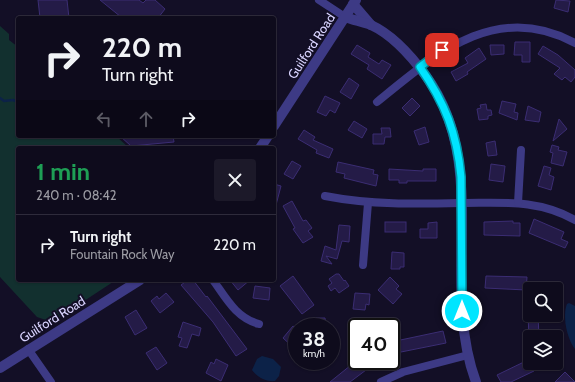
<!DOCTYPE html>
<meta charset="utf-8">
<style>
:root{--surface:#0e0b1c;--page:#1c1929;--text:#f1f3f6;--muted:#9b9ba3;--line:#2e2b3b}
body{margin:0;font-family:Cabin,sans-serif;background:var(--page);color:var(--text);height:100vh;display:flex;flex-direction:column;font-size:15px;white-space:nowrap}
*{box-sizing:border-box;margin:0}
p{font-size:13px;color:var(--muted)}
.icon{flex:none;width:22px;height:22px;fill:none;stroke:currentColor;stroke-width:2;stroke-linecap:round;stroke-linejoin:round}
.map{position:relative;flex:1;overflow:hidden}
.side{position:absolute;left:16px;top:146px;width:260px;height:136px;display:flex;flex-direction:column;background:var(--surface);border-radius:4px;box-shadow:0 1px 3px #0004,0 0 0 1px var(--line)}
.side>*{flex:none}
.hud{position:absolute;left:16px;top:16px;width:260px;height:122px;border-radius:4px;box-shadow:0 1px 3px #0004,0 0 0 1px var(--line);background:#0e0b1c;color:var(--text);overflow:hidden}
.fabs{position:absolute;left:523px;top:282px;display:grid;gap:8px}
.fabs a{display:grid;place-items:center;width:40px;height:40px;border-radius:4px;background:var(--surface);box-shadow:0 1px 3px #0004,0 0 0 1px var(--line);font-size:20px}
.speed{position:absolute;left:288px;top:318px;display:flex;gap:8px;font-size:20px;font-weight:700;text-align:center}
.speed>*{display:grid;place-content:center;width:52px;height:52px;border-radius:50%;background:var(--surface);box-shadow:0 1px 3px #0004,0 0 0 1px var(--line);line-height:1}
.speed small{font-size:10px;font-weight:400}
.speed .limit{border:2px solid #111;border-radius:6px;background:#fff;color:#111}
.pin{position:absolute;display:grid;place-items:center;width:34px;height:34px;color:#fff;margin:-17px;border-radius:8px;box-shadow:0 2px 6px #0006}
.me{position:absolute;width:44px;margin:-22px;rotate:0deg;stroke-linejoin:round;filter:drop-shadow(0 0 3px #0008)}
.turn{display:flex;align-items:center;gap:14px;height:84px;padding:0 20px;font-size:18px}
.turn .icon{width:52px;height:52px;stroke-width:2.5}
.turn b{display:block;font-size:28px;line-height:34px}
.lanes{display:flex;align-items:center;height:38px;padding:0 20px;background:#0003;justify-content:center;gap:20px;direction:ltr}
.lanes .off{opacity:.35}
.round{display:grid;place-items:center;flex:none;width:42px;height:42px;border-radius:4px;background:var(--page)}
.overview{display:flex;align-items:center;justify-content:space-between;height:68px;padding:0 20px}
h1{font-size:24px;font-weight:800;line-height:30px;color:#1e9e55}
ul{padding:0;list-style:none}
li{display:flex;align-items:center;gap:12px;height:60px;padding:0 20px;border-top:1px solid var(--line)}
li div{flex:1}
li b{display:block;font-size:15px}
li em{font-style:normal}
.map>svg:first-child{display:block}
.green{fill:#12302f}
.water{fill:#0c2248}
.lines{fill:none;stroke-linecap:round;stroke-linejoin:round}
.stream{stroke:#0c2248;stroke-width:2.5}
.building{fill:#241b47;stroke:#3b2d73}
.minor{stroke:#3d3a85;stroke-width:8}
.tertiary{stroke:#3d3a85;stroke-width:10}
.route-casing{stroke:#0095a6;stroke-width:10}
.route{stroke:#00e5ff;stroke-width:7}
.labels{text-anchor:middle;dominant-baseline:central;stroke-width:4;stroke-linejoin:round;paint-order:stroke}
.street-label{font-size:13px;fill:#d9d4ff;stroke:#130f26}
</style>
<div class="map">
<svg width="575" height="382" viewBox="0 0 575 382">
<rect width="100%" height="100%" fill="#130f26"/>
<!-- green -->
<polygon class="green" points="0,26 9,34 9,40 18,47 18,136 116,136 129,148 18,148 18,280 116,280 52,322 37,317 0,277"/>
<!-- water -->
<g class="water">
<path d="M569 303 575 306V349C567 339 562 316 567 304Z"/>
<path d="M262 356 273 359 281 367 279 376 275 381C266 382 257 377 252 370L257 359Z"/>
</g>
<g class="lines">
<!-- stream -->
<polyline class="stream" points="0,98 4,101 13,100 18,102"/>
</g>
<!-- building -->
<g class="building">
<polygon points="38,0 67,0 69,18 40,18"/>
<polygon points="100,0 139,0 143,3 146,0 155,0 165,9 158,18 127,18 121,17"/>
<polygon points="556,0 570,1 568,12 554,8"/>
<polygon points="515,42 530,42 530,62 522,62 522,55 514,55"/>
<polygon points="357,45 370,53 368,57 379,64 382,60 391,65 382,79 367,69 369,65 351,54"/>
<polygon points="490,45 504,45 504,54 491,55"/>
<polygon points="543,46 558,55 575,70 575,77 571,82 565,77 562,80 554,74 560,68 538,54"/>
<polygon points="479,48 486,59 467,72 468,74 456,81 451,72 468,63 465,58"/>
<polygon points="349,78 359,85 351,99 340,92"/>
<polygon points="325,96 340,103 335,113 330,110 326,116 317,112"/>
<polygon points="412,98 420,106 410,116 402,108"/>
<polygon points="502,101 516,104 514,112 518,113 517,120 499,113"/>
<polygon points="486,104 487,110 491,110 492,115 488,116 488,119 479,120 477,109 481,108 480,105"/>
<polygon points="528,106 541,112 539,122 525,120"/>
<polygon points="559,119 567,129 553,141"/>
<polygon points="354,121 367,129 362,138 348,130"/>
<polygon points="425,127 429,142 419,145 414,131"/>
<polygon points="381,128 390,128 391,137 385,137 384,144 373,144 373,134 382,134"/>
<polygon points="304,130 315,137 313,140 333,149 329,158 316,153 317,150 298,139"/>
<polygon points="120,136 173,136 174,142 131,146"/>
<polygon points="495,141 497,155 488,156 486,143"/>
<polygon points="552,145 559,147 558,150 567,152 563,166 551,163 553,153 550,152"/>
<polygon points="292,161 301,166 293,179 284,174"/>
<polygon points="338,162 374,170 373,174 378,175 376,186 344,178 345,174 336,172"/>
<polygon points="491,164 505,166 503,182 489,180"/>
<polygon points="544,166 551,168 549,175 554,177 551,190 538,186"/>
<polygon points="389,169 423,171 423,169 436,169 436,181 407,181 407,183 399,183 399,180 389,180"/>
<polygon points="274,184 281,186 276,205 274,205"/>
<polygon points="292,201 303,221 306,220 312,228 308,231 313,237 303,243 293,229 295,228 283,206"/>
<polygon points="534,219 564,232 561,239 568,242 565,248 529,233"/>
<polygon points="513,221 513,223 520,223 520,236 484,235 484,222"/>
<rect x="385" y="222" width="21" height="10"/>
<polygon points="437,222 437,238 420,238 420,229 428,229 428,223"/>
<polygon points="339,225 350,226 349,242 342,241 337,259 326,256 332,264 321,261 325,246 336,250"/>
<polygon points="392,252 404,253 404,267 400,267 400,269 391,269"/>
<polygon points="336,274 339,274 344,281 345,280 349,286 339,293 335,288 331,291 328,286 332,283 329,279"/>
<polygon points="293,276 314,305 302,314 280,286"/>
<polygon points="486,276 527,277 526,290 485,288"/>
<polygon points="390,277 399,286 396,289 402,294 393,304 378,290"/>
<polygon points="188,280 193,280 206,297 207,296 247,349 236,356 213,322 181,285"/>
<polygon points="230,280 250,280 238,290"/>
<polygon points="255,286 270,288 269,300 253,298"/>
<polygon points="166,293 174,302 160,313 151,301 157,296 159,299"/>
<polygon points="355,293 370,294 369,305 366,304 365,310 353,309"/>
<polygon points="136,310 147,328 135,335 125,317"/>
<polygon points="528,315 538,315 539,337 529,337"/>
<polygon points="316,318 325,318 326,327 316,327"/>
<polygon points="183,322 201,328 199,336 192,334 187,348 179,346 182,338 178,337"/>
<polygon points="293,326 297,329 297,345 294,348 283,338"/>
<polygon points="443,331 446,343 391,354 391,342"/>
<polygon points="156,347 167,363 157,370 146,353"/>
<polygon points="216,359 228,365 221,381 206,373 211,362 214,364"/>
<polygon points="528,360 534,371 511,382 501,382 497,375"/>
<polygon points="356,361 378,361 350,382 330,382"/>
<polygon points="565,372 575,382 555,382"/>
</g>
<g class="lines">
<!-- minor -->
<g class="minor">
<polyline points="319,0 345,17"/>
<path d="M377 102C436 54 496 0 575 43"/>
<path d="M325 196C371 205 416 204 462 203 503 203 538 199 575 220"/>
<polyline points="518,203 521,150"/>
<polyline points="363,265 368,203"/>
<path d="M213 280C226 298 236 318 259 324"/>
<polyline points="28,349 51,382"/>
<polyline points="381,382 403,372 468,355"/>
</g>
<!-- tertiary -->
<g class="tertiary">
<polyline points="353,4 371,25"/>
<path d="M345 17C353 20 363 22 371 25 393 35 412 57 426 76 492 167 439 283 476 382"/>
<polyline points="274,126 356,0"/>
<polyline points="260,148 268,136"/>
<polyline points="0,368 140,280"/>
</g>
</g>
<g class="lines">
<!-- route casing -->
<g class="route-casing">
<path id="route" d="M442 50 420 67C445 103 457 133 461 177L462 311"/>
</g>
<!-- route -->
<use href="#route" class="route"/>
</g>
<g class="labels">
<!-- street labels -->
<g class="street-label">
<text transform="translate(311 46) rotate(-57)">Guilford Road</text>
<text transform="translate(52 319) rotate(-32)">Guilford Road</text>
</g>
</g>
</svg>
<div class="fabs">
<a><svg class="icon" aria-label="search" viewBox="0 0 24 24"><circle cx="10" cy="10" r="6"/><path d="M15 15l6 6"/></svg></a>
<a><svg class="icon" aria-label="layers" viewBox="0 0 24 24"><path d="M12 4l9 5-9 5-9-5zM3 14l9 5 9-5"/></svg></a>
</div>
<div class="speed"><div>38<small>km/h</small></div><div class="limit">40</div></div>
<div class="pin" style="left:442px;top:50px;background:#d93025"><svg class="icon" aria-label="arrive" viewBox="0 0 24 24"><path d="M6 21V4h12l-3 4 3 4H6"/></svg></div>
<svg class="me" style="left:462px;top:311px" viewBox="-20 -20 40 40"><circle r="17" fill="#00e5ff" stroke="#fff" stroke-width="3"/><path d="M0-11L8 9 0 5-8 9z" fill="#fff"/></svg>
<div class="hud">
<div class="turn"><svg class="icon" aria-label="right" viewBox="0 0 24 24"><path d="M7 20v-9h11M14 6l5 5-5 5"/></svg><div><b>220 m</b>Turn right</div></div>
<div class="lanes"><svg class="icon off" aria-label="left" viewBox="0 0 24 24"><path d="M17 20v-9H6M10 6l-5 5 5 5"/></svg><svg class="icon off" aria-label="ahead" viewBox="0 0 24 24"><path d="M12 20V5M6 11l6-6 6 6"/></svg><svg class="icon" aria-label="right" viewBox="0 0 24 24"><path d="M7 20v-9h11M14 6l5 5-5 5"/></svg></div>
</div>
<section class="side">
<div class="overview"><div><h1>1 min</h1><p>240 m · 08:42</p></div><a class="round"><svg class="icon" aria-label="close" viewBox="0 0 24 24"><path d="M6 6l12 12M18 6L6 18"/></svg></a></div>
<ul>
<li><svg class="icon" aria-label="right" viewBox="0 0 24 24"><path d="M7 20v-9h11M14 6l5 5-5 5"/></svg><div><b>Turn right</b><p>Fountain Rock Way</p></div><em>220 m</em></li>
</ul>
</section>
</div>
